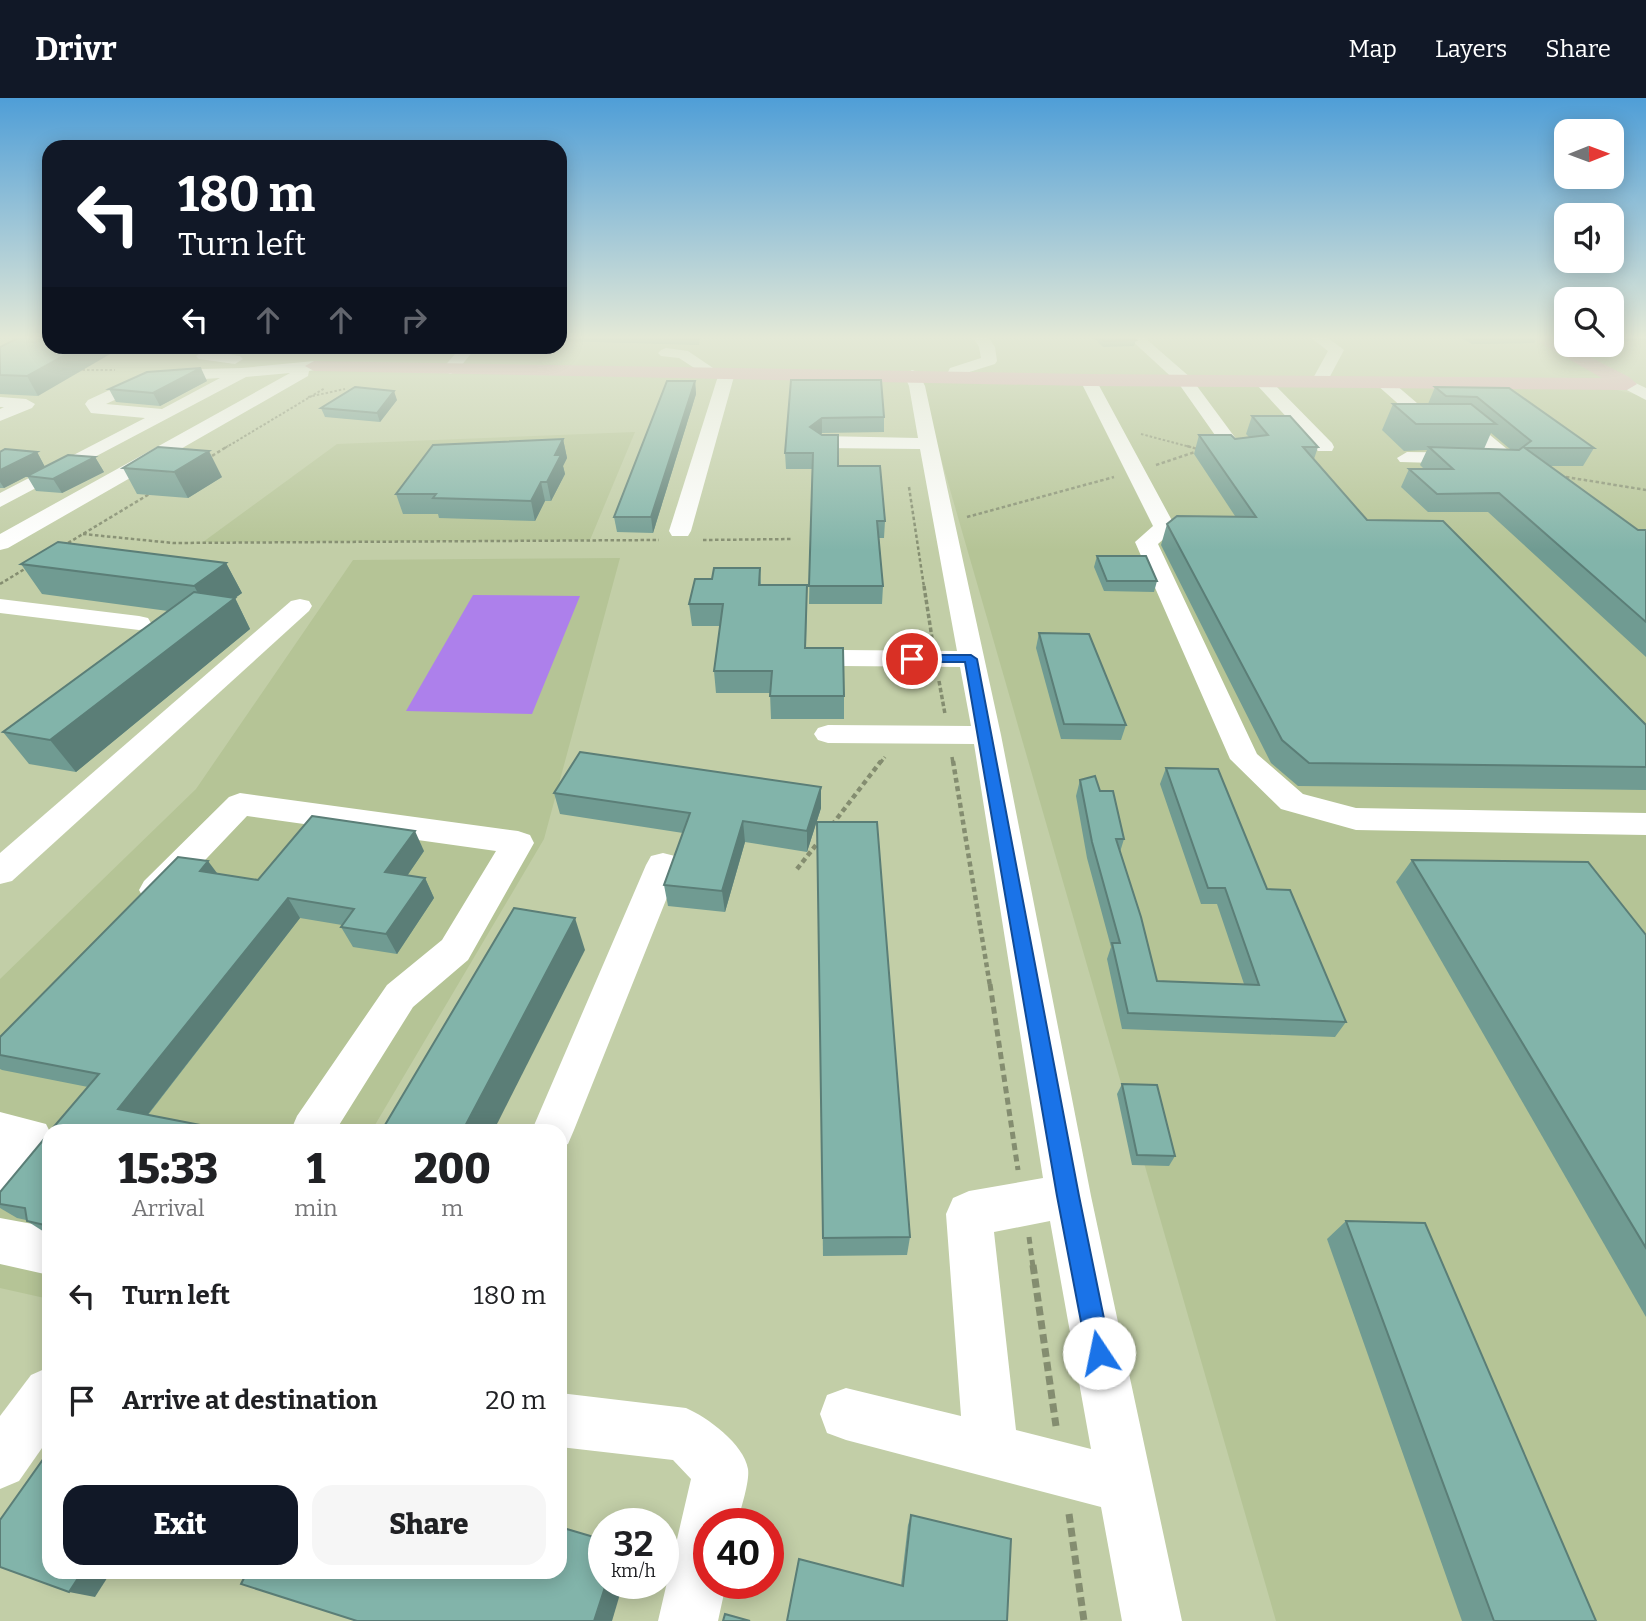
<!DOCTYPE html>
<style>
:root{--surface:#fff;--page:#f6f6f6;--text:#202124;--muted:#757577;--accent:#111827}
body{margin:0;font-family:Bitter,serif;background:var(--page);color:var(--text);height:100vh;display:flex;flex-direction:column;font-size:26px;white-space:nowrap}
*{box-sizing:border-box;margin:0}
p{font-size:23px;color:var(--muted)}
.icon{flex:none;width:38px;height:38px;fill:none;stroke:currentColor;stroke-width:2;stroke-linecap:round;stroke-linejoin:round}
.map{position:relative;flex:1;overflow:hidden}
.details{position:absolute;left:42px;top:1026px;width:525px;height:455px;display:flex;flex-direction:column;background:var(--surface);border-radius:21px;box-shadow:0 4px 18px #0003}
.details>*{flex:none}
.top-card{position:absolute;left:42px;top:42px;width:525px;height:214px;border-radius:21px;box-shadow:0 4px 18px #0003;background:#111827;color:#fff;overflow:hidden}
.needle{width:46px;rotate:89deg}
.tools{position:absolute;left:1554px;top:21px;display:grid;gap:14px}
.tools a{display:grid;place-items:center;width:70px;height:70px;border-radius:14px;background:var(--surface);box-shadow:0 4px 18px #0003;font-size:35px}
.speed{position:absolute;left:588px;top:1410px;display:flex;gap:14px;font-size:35px;font-weight:700;text-align:center}
.speed>*{display:grid;place-content:center;width:91px;height:91px;border-radius:50%;background:var(--surface);box-shadow:0 4px 18px #0003;line-height:1}
.speed small{font-size:18px;font-weight:400}
.speed .limit{border:10px solid #d22;background:#fff;color:#111}
.pin{position:absolute;display:grid;place-items:center;width:60px;height:60px;color:#fff;margin:-30px;border:4px solid #fff;border-radius:50%;box-shadow:0 2px 7px #0007}
.me{position:absolute;width:77px;margin:-38px;rotate:349deg;stroke-linejoin:round;filter:drop-shadow(0 0 5px #0008)}
.turn{display:flex;align-items:center;gap:24px;height:147px;padding:0 21px;font-size:32px}
.turn .icon{width:91px;height:91px;stroke-width:2.5}
.turn b{display:block;font-size:49px;line-height:60px}
.lanes{display:flex;align-items:center;height:66px;padding:0 21px;background:#0003;justify-content:center;gap:35px;direction:ltr}
.lanes .off{opacity:.35}
.eta{display:flex;justify-content:space-evenly;align-items:center;height:119px;text-align:center}
.eta b{font-size:42px;font-weight:800;line-height:49px}
.cta{display:flex;gap:14px;margin-top:auto;padding:14px 21px}
.cta a{flex:1;height:80px;border-radius:21px;background:var(--accent);color:#fff;font-size:28px;font-weight:800;line-height:80px;text-align:center}
.cta a+a{background:var(--page);color:var(--text)}
ul{padding:0;list-style:none}
li{display:flex;align-items:center;gap:21px;height:105px;padding:0 21px}
li div{flex:1}
li b{display:block;font-size:26px}
li em{font-style:normal}
header{display:flex;align-items:center;gap:42px;box-sizing:border-box;height:98px;padding:0 35px;background:var(--accent);color:#fff}
header strong{font-size:33px}
nav{display:flex;gap:38px;margin-inline-start:auto;font-size:24px}
.map>svg:first-child{display:block}
.built{fill:#b5c496}
.green{fill:#ad80eb}
.lines{fill:none;stroke-linecap:round;stroke-linejoin:round}
.path-far5{stroke:#848d70;stroke-width:2;stroke-dasharray:2.5 2;stroke-linecap:butt}
.path-far4{stroke:#848d70;stroke-width:2.5;stroke-dasharray:3.5 2.5;stroke-linecap:butt}
.path-far3{stroke:#848d70;stroke-width:3.5;stroke-dasharray:4.5 2.5;stroke-linecap:butt}
.path-far2{stroke:#848d70;stroke-width:4.5;stroke-dasharray:5 3.5;stroke-linecap:butt}
.path-far1{stroke:#848d70;stroke-width:5;stroke-dasharray:7 4.5;stroke-linecap:butt}
.path{stroke:#848d70;stroke-width:7;stroke-dasharray:9 5;stroke-linecap:butt}
.minor{fill:#fff;fill-rule:evenodd}
.major{fill:#e2adbc;fill-rule:evenodd}
.wall{fill:#709b92;fill-rule:evenodd}
.shaded-wall{fill:#5b7e77}
.building{fill:#82b4aa;stroke:#5b7e77;stroke-width:2}
.route{fill:#1a73e8;stroke:#114b97;stroke-width:2}
</style>
<header>
<strong>Drivr</strong>
<nav><a>Map</a><a>Layers</a><a>Share</a></nav>
</header>
<div class="map">
<svg width="1646" height="1523" viewBox="0 0 1646 1523">
<rect width="100%" height="100%" fill="#c2cea7"/>
<!-- built -->
<g class="built">
<polygon points="919,284 1605,289 1646,299 1646,1523 1276,1523"/>
<polygon points="635,334 590,442 203,444 337,346"/>
<polygon points="620,460 544,741 372,1032 49,1032 49,1201 0,1190 0,881 196,691 353,462"/>
</g>
<!-- green -->
<polygon class="green" points="473,497 580,498 532,616 406,613"/>
<g class="lines">
<!-- path-far5 -->
<g class="path-far5">
<polyline points="78,272 115,272"/>
<polyline points="308,299 345,291"/>
<polyline points="1141,336 1194,350"/>
<polyline points="225,350 325,290"/>
</g>
<!-- path-far4 -->
<g class="path-far4">
<polyline points="1187,348 1201,352"/>
<polyline points="207,361 228,348"/>
<polyline points="1156,367 1198,353"/>
<polyline points="1560,378 1646,392"/>
<polyline points="909,389 924,489"/>
<polyline points="967,419 1114,379"/>
<polyline points="83,436 173,445 659,442"/>
<polyline points="703,442 793,441"/>
<polyline points="63,448 151,395"/>
<polyline points="0,486 28,469"/>
</g>
<!-- path-far3 -->
<g class="path-far3">
<polyline points="924,488 932,540"/>
<polyline points="939,583 945,616"/>
<polyline points="952,659 953,665"/>
<polyline points="880,665 885,659"/>
</g>
<!-- path-far2 -->
<g class="path-far2">
<polyline points="953,663 990,888"/>
<polyline points="832,727 881,663"/>
<polyline points="797,771 820,742"/>
</g>
<!-- path-far1 -->
<g class="path-far1">
<polyline points="990,886 1018,1072"/>
<polyline points="1029,1139 1033,1169"/>
</g>
<!-- path -->
<g class="path">
<polyline points="1033,1167 1056,1328"/>
<polyline points="1069,1416 1084,1523"/>
</g>
<!-- minor -->
<g class="minor">
<polygon points="973,239 988,239 995,249 997,263 995,266 963,276 960,281 948,281 946,278 950,270 981,260 979,249"/>
<polygon points="1128,239 1144,239 1191,280 1245,353 1243,357 1229,357 1179,286"/>
<polygon points="1310,239 1327,239 1344,252 1327,284 1319,289 1311,284 1328,253"/>
<polygon points="211,248 231,248 222,255 240,258 243,261 235,266 199,261 196,258"/>
<polygon points="397,248 470,248 474,252 456,274 450,276 442,271 455,256 404,253"/>
<polygon points="666,250 688,253 719,274 717,277 705,277 679,260 661,258 658,255 661,252"/>
<path d="M314 263 320 265 322 268 320 271 309 273 308 278 8 450 0 452V436L290 275 246 279 0 409V395L145 320 91 315 85 306 88 302 142 277 164 272 242 270ZM220 280 162 311 106 306 153 284Z"/>
<polygon points="727,270 735,275 691,433 688,438 672,438 669,433 719,275"/>
<path d="M912 272 918 274 925 288 1001 637 1091 1098 1182 1523H1122L1101 1409 846 1342 827 1335 820 1316 827 1297 846 1290 961 1318 946 1116 953 1100 969 1093 1043 1080 974 646 828 645 818 642 814 636 818 630 828 627 971 628 960 569 842 568 833 566 829 560 833 554 842 552 957 553 920 351 822 350 813 344 822 338 918 340 909 288 904 277ZM1050 1123 1091 1351 1016 1332 994 1134Z"/>
<polygon points="1088,277 1096,282 1176,430 1158,446 1257,656 1303,696 1356,710 1646,715 1646,737 1356,732 1281,711 1230,661 1135,444 1153,428 1080,282"/>
<polygon points="1262,278 1268,280 1332,345 1334,349 1332,353 1318,353 1256,286 1254,283 1256,280"/>
<polygon points="1383,279 1389,281 1431,317 1467,318 1519,361 1509,367 1400,364 1397,360 1407,354 1490,355 1457,327 1421,326 1377,287 1375,284 1377,281"/>
<polygon points="1627,281 1646,290 1646,302 1621,289 1619,286 1621,283"/>
<polygon points="0,299 26,301 35,306 32,310 0,323 0,311 4,309 0,309"/>
<polygon points="0,501 139,518 148,520 151,525 148,530 139,532 0,515"/>
<polygon points="300,501 309,503 312,508 309,513 12,783 0,786 0,755 291,503"/>
<polygon points="240,695 518,733 530,737 534,745 468,862 413,909 336,1032 291,1032 297,1018 387,887 442,842 496,753 247,718 168,801 156,805 144,801 139,792 144,783 229,699"/>
<polygon points="663,755 675,758 680,767 574,1032 568,1046 560,1049 560,1032 532,1032 646,767 651,758"/>
<polygon points="0,1014 46,1026 49,1032 46,1054 16,1091 0,1097"/>
<polygon points="0,1120 49,1129 49,1177 0,1166"/>
<polygon points="49,1269 49,1340 19,1383 0,1391 0,1318 31,1277"/>
<path d="M560 1295 686 1310C707 1319 744 1346 748 1371 750 1384 740 1413 737 1426H709V1486H726L718 1523H658L691 1381 673 1362 560 1349Z"/>
</g>
<!-- major -->
<polygon class="major" points="1530,239 1551,239 1629,279 1637,286 1627,292 1088,288 314,273 305,268 314,263 1088,276 1602,280"/>
</g>
<!-- wall -->
<g class="wall">
<polygon points="20,239 38,298 0,296 0,249"/>
<polygon points="560,239 700,239 699,247 560,243"/>
<polygon points="1093,239 1133,239 1136,242 1134,248 1103,249"/>
<polygon points="1459,239 1537,239 1534,245 1472,246"/>
<polygon points="1557,239 1566,239 1566,244"/>
<polygon points="1612,239 1646,239 1646,242 1612,243"/>
<polygon points="791,282 884,319 884,334 822,335 821,336 838,368 885,423 884,440 879,440 883,488 882,506 809,506 812,371 786,371 785,355"/>
<polygon points="207,283 160,308 116,304 109,291"/>
<polygon points="695,283 696,296 653,435 617,434 614,419"/>
<path d="M1435 289 1509 290 1594 350 1583 368H1550L1638 432H1646V559L1488 414H1428L1401 389 1409 371H1424L1420 367 1427 352 1404 353 1382 332 1393 306H1428ZM1491 335 1510 351H1484Z"/>
<polygon points="397,302 380,324 325,319 321,310"/>
<polygon points="1252,318 1318,349 1314,361 1367,422 1646,627 1646,692 1298,688 1271,665 1161,447 1167,426 1235,418 1194,356 1199,337 1235,341 1249,339 1246,336"/>
<polygon points="563,341 567,360 563,368 565,376 551,403 545,403 535,423 439,420 438,416 403,416 396,396"/>
<polygon points="0,354 37,354 45,369 95,359 104,374 62,395 36,393 27,378 4,390 0,390"/>
<polygon points="123,370 222,379 188,400 137,396"/>
<polygon points="1097,458 1157,483 1154,494 1104,493 1094,469"/>
<polygon points="226,465 242,495 235,500 250,531 76,674 29,666 3,634 168,513 42,496 21,466"/>
<polygon points="760,470 761,487 807,487 806,550 844,598 844,621 771,621 770,595 716,595 714,573 720,528 692,528 689,506 712,481"/>
<polygon points="1039,535 1126,627 1121,642 1061,641 1036,550"/>
<polygon points="1166,670 1267,791 1346,924 1335,939 1122,931 1107,861 1111,849 1087,760 1076,698 1080,682 1100,693 1124,741 1120,754 1157,883 1244,886 1217,806 1201,806 1160,686"/>
<polygon points="554,695 821,710 807,754 745,744 725,814 668,808 664,787 683,735 560,716"/>
<polygon points="817,724 910,1139 907,1157 823,1158"/>
<polygon points="424,753 407,778 425,780 434,800 397,856 353,849 341,829 342,827 300,820 148,1017 51,1032 88,989 2,972 0,971 0,939 217,776 258,782"/>
<polygon points="1412,762 1646,837 1646,1219 1396,784"/>
<polygon points="1122,986 1175,1058 1169,1068 1132,1067 1117,996"/>
<polygon points="49,1035 26,1122 17,1120 0,1110 0,1094"/>
<polygon points="27,1123 49,1128 49,1137"/>
<polygon points="1346,1123 1596,1523 1462,1523 1327,1141"/>
<polygon points="911,1417 1007,1523 901,1487 908,1427"/>
</g>
<!-- shaded-wall -->
<g class="shaded-wall">
<polygon points="81,248 124,248 38,298 27,278"/>
<polygon points="201,270 207,283 160,308 153,295"/>
<polygon points="695,283 696,296 653,435 651,419"/>
<polygon points="394,293 397,302 380,324 377,315"/>
<polygon points="822,320 822,335 811,345 810,329"/>
<polygon points="563,341 567,360 563,368 565,376 551,403 547,384 555,357"/>
<polygon points="209,353 222,379 188,400 174,374"/>
<polygon points="37,354 45,369 4,390 0,384 0,372"/>
<polygon points="95,359 104,374 62,395 53,381"/>
<polygon points="541,384 545,403 535,423 531,403"/>
<polygon points="226,465 242,495 235,500 250,531 76,674 50,642 211,518 194,488"/>
<polygon points="821,689 821,710 807,754 807,733"/>
<polygon points="743,723 745,744 725,814 722,793"/>
<polygon points="415,733 424,753 396,794 385,774"/>
<polygon points="208,763 223,783 200,773"/>
<polygon points="425,780 434,800 397,856 386,836"/>
<polygon points="288,800 300,820 138,1029 118,1011"/>
<polygon points="575,820 585,852 494,1032 463,1032"/>
<polygon points="82,1474 111,1474 95,1499 69,1494"/>
<polygon points="606,1486 623,1486 612,1523 594,1523"/>
</g>
<!-- building -->
<g class="building">
<polygon points="20,239 49,239 49,248 81,248 27,278 0,277 0,249"/>
<polygon points="639,239 699,239 699,241"/>
<polygon points="1100,239 1133,239 1136,242 1104,243"/>
<polygon points="201,270 153,295 109,291 147,274"/>
<polygon points="791,282 881,282 884,319 822,320 810,329 822,337 838,337 838,368 880,368 885,423 877,423 883,488 809,488 813,355 785,355"/>
<polygon points="667,283 695,283 651,419 614,419"/>
<polygon points="355,289 394,293 377,315 321,310"/>
<polygon points="1435,289 1509,290 1594,350 1525,350 1638,432 1646,432 1646,524 1499,395 1437,396 1409,371 1453,371 1429,349 1519,352 1531,343 1477,299 1446,298"/>
<polygon points="1393,306 1471,306 1496,326 1416,326"/>
<polygon points="1252,318 1290,318 1318,349 1303,349 1367,422 1443,423 1646,627 1646,669 1309,665 1282,642 1167,426 1177,418 1256,419 1199,337 1231,337 1235,341 1268,337"/>
<polygon points="563,341 555,357 561,357 547,384 541,384 531,403 433,400 436,396 396,396 433,347"/>
<polygon points="158,349 209,353 174,374 123,370"/>
<polygon points="5,351 37,354 0,372 0,354"/>
<polygon points="68,357 95,359 53,381 27,378"/>
<polygon points="58,444 226,465 194,488 21,466"/>
<polygon points="1097,458 1146,458 1157,483 1107,483"/>
<polygon points="714,470 760,470 759,487 807,487 805,550 843,550 844,598 770,598 772,573 714,573 723,506 689,506 695,481 712,481"/>
<polygon points="194,494 235,500 50,642 3,634"/>
<polygon points="1039,535 1089,536 1126,627 1064,626"/>
<polygon points="580,654 821,689 807,733 743,723 722,793 664,787 690,715 554,695"/>
<polygon points="1166,670 1218,671 1267,791 1290,792 1346,924 1128,915 1112,845 1120,845 1092,744 1080,682 1095,678 1100,693 1113,693 1124,741 1116,741 1141,819 1157,883 1259,887 1225,790 1208,790"/>
<polygon points="312,718 415,733 385,774 425,780 386,836 341,829 354,811 288,800 118,1011 226,1032 51,1032 99,976 0,957 0,939 178,759 208,763 200,773 258,782"/>
<polygon points="817,724 877,724 910,1139 823,1140"/>
<polygon points="1412,762 1588,764 1646,837 1646,1150"/>
<polygon points="514,810 575,820 463,1032 382,1032"/>
<polygon points="1122,986 1157,987 1175,1058 1137,1057"/>
<polygon points="49,1035 49,1128 27,1123 25,1110 0,1106 0,1094"/>
<polygon points="1346,1123 1425,1125 1596,1523 1494,1523"/>
<polygon points="49,1353 49,1474 82,1474 69,1494 0,1469 0,1422"/>
<polygon points="911,1417 1011,1441 1007,1523 787,1523 799,1461 903,1488"/>
<polygon points="560,1429 604,1442 604,1486 606,1486 594,1523 357,1523 241,1486 247,1474 560,1474"/>
<polygon points="725,1516 750,1523 723,1523"/>
</g>
<!-- sky -->
<linearGradient id="sky" x2="0" y2="1"><stop stop-color="#4f9ed7"/><stop offset="0.53" stop-color="#e4e9d7"/><stop offset="1" stop-color="#e4e9d7" stop-opacity="0"/></linearGradient>
<rect width="1646" height="452" fill="url(#sky)"/>
<!-- route -->
<polygon class="route" points="971,557 977,561 1079,1098 1111,1255 1108,1264 1099,1268 1091,1264 1087,1255 1057,1098 965,564 912,564 906,561 912,557"/>
</svg>
<div class="tools">
<a><svg class="needle" viewBox="-14 -14 28 28"><path d="M0-13l5 13h-10z" fill="#e53935"/><path d="M0 13l5-13h-10z" fill="#757577"/></svg></a>
<a><svg class="icon" aria-label="sound" viewBox="0 0 24 24"><path d="M4 9h4l5-4v14l-5-4H4zM17 9q2 3 0 6"/></svg></a>
<a><svg class="icon" aria-label="search" viewBox="0 0 24 24"><circle cx="10" cy="10" r="6"/><path d="M15 15l6 6"/></svg></a>
</div>
<div class="speed"><div>32<small>km/h</small></div><div class="limit">40</div></div>
<div class="pin" style="left:912px;top:561px;background:#d93025"><svg class="icon" aria-label="arrive" viewBox="0 0 24 24"><path d="M6 21V4h12l-3 4 3 4H6"/></svg></div>
<svg class="me" style="left:1099px;top:1255px" viewBox="-20 -20 40 40"><circle r="19" fill="#fff"/><path d="M0-13L10 11 0 6-10 11z" fill="#1a73e8"/></svg>
<div class="top-card">
<div class="turn"><svg class="icon" aria-label="left" viewBox="0 0 24 24"><path d="M17 20v-9H6M10 6l-5 5 5 5"/></svg><div><b>180 m</b>Turn left</div></div>
<div class="lanes"><svg class="icon" aria-label="left" viewBox="0 0 24 24"><path d="M17 20v-9H6M10 6l-5 5 5 5"/></svg><svg class="icon off" aria-label="ahead" viewBox="0 0 24 24"><path d="M12 20V5M6 11l6-6 6 6"/></svg><svg class="icon off" aria-label="ahead" viewBox="0 0 24 24"><path d="M12 20V5M6 11l6-6 6 6"/></svg><svg class="icon off" aria-label="right" viewBox="0 0 24 24"><path d="M7 20v-9h11M14 6l5 5-5 5"/></svg></div>
</div>
<section class="details">
<div class="eta">
<div><b>15:33</b><p>Arrival</p></div>
<div><b>1</b><p>min</p></div>
<div><b>200</b><p>m</p></div>
</div>
<ul>
<li><svg class="icon" aria-label="left" viewBox="0 0 24 24"><path d="M17 20v-9H6M10 6l-5 5 5 5"/></svg><div><b>Turn left</b></div><em>180 m</em></li>
<li><svg class="icon" aria-label="arrive" viewBox="0 0 24 24"><path d="M6 21V4h12l-3 4 3 4H6"/></svg><div><b>Arrive at destination</b></div><em>20 m</em></li>
</ul>
<div class="cta"><a>Exit</a><a>Share</a></div>
</section>
</div>
